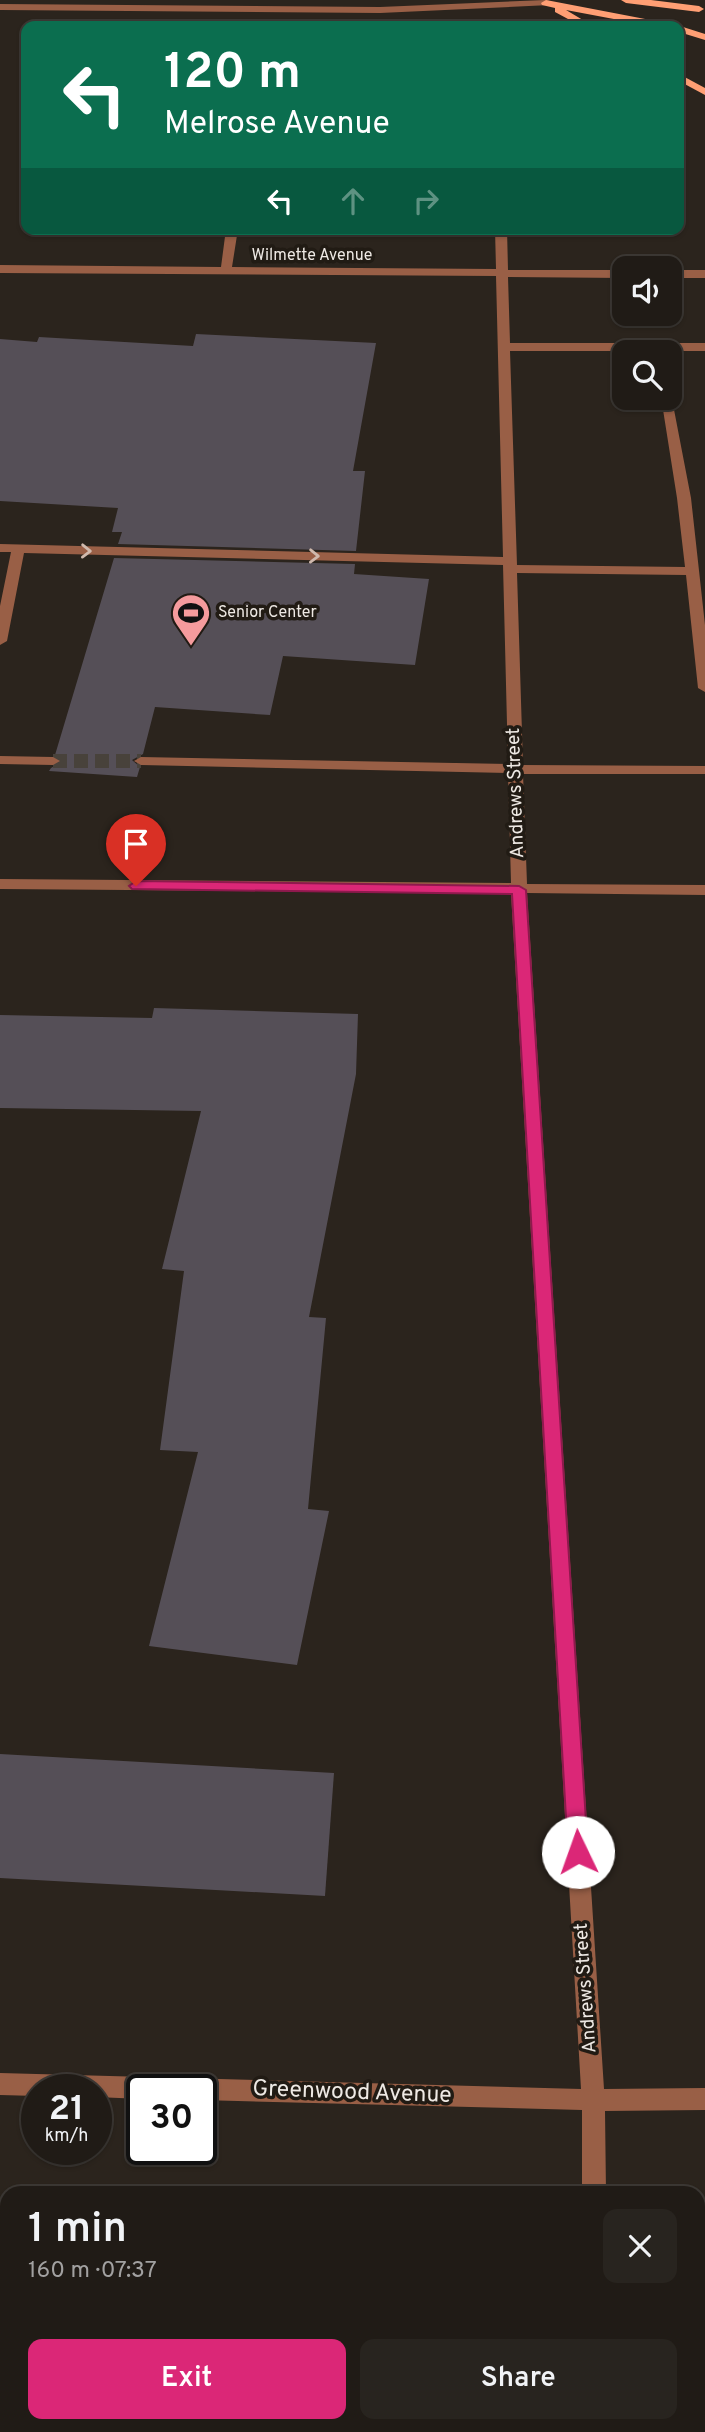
<!DOCTYPE html>
<meta charset="utf-8">
<style>
:root{--surface:#201b16;--page:#28241f;--text:#f1f3f6;--muted:#a2a1a1;--line:#3d3935;--accent:#db2777}
body{margin:0;font-family:Overpass,sans-serif;background:var(--page);color:var(--text);height:100vh;display:flex;flex-direction:column;font-size:26px;white-space:nowrap}
*{box-sizing:border-box;margin:0}
p{font-size:23px;color:var(--muted)}
.icon{flex:none;width:38px;height:38px;fill:none;stroke:currentColor;stroke-width:2;stroke-linecap:round;stroke-linejoin:round}
.map{position:relative;flex:1;overflow:hidden}
.drawer{position:absolute;left:0px;top:2186px;width:705px;height:247px;display:flex;flex-direction:column;background:var(--surface);border-radius:21px 21px 0 0;box-shadow:0 2px 5px #0004,0 0 0 2px var(--line)}
.drawer>*{flex:none}
.hud{position:absolute;left:21px;top:21px;width:663px;height:214px;border-radius:14px;box-shadow:0 2px 5px #0004,0 0 0 2px var(--line);background:#0b6e4f;color:#fff;overflow:hidden}
.tools{position:absolute;left:612px;top:256px;display:grid;gap:14px}
.tools a{display:grid;place-items:center;width:70px;height:70px;border-radius:14px;background:var(--surface);box-shadow:0 2px 5px #0004,0 0 0 2px var(--line);font-size:35px}
.speed{position:absolute;left:21px;top:2074px;display:flex;gap:14px;font-size:35px;font-weight:700;text-align:center}
.speed>*{display:grid;place-content:center;width:91px;height:91px;border-radius:50%;background:var(--surface);box-shadow:0 2px 5px #0004,0 0 0 2px var(--line);line-height:1}
.speed small{font-size:18px;font-weight:400}
.speed .limit{border:4px solid #111;border-radius:10px;background:#fff;color:#111}
.pin{position:absolute;display:grid;place-items:center;width:60px;height:60px;color:#fff;margin:-72px -30px;border-radius:50% 50% 50% 0;rotate:-45deg;box-shadow:0 0 7px #0007}
.pin .icon{rotate:45deg}
.me{position:absolute;width:77px;margin:-38px;rotate:357deg;stroke-linejoin:round;filter:drop-shadow(0 0 5px #0008)}
.turn{display:flex;align-items:center;gap:24px;height:147px;padding:0 28px;font-size:32px}
.turn .icon{width:91px;height:91px;stroke-width:2.5}
.turn b{display:block;font-size:49px;line-height:60px}
.lanes{display:flex;align-items:center;height:66px;padding:0 28px;background:#0003;justify-content:center;gap:35px;direction:ltr}
.lanes .off{opacity:.35}
.round{display:grid;place-items:center;flex:none;width:74px;height:74px;border-radius:14px;background:var(--page)}
.head{display:flex;align-items:center;justify-content:space-between;height:119px;padding:0 28px}
h1{font-size:42px;font-weight:600;line-height:52px}
.action{display:flex;gap:14px;margin-top:auto;padding:14px 28px}
.action a{flex:1;height:80px;border-radius:14px;background:var(--accent);color:#fff;font-size:28px;font-weight:600;line-height:80px;text-align:center}
.action a+a{background:var(--page);color:var(--text)}
.map>svg:first-child{display:block}
.building{fill:#554f57}
.lines{fill:none;stroke-linecap:round;stroke-linejoin:round}
.minor-tunnel{stroke:#48423b;stroke-width:14;stroke-dasharray:14 7;stroke-linecap:butt}
.minor{fill:#995f46;fill-rule:evenodd}
.major{fill:#ff9f74;fill-rule:evenodd}
.oneway{stroke:#d0b9ad}
.route{fill:#db2777;stroke:#8e194d;stroke-width:2}
.labels{text-anchor:middle;dominant-baseline:central;stroke-width:7;stroke-linejoin:round;paint-order:stroke}
.far-street-label{font-size:16px;fill:#eee9e4;stroke:#211b14}
.far-poi-label{font-size:16px;fill:#eee9e4;stroke:#211b14;text-anchor:start}
.street-label{font-size:19px;fill:#eee9e4;stroke:#211b14}
.near-street-label{font-size:23px;fill:#eee9e4;stroke:#211b14}
</style>
<div class="map">
<svg width="705" height="2432" viewBox="0 0 705 2432">
<rect width="100%" height="100%" fill="#2b241d"/>
<!-- building -->
<g class="building">
<polygon points="196,334 376,343 353,471 365,471 356,551 118,544 122,532 112,532 118,508 0,501 0,339 37,342 39,337 193,346"/>
<polygon points="114,558 355,564 354,574 429,579 415,665 283,656 270,715 155,707 143,754 132,760 140,767 137,777 49,771 51,768 62,762 55,755"/>
<polygon points="154,1008 358,1014 356,1074 309,1317 326,1318 308,1509 329,1511 297,1665 149,1646 198,1452 160,1450 184,1271 162,1269 201,1111 0,1108 0,1015 152,1018"/>
<polygon points="0,1754 334,1773 325,1896 0,1878"/>
</g>
<g class="lines">
<!-- minor-tunnel -->
<polyline class="minor-tunnel" points="53,761 141,761"/>
<!-- minor -->
<g class="minor">
<polygon points="545,0 550,1 550,5 380,13 0,10 0,4 380,7"/>
<polygon points="226,229 238,229 232,267 496,269 495,229 507,229 508,270 625,270 625,278 508,277 510,343 705,343 705,351 510,351 517,565 685,567 677,498 661,397 670,397 671,394 691,498 705,625 705,692 698,688 686,575 517,573 523,765 705,766 705,774 523,774 527,884 705,885 705,895 527,893 604,2089 705,2088 705,2110 605,2111 606,2193 582,2193 582,2110 201,2100 201,2090 142,2090 142,2099 96,2097 96,2090 37,2090 37,2096 0,2095 0,2073 581,2089 511,893 0,889 0,879 511,883 508,773 141,765 134,761 141,757 508,764 503,565 24,553 7,641 0,645 0,606 11,552 0,552 0,544 503,557 496,276 0,273 0,265 221,267"/>
<rect x="670" y="270" width="35" height="8"/>
<polygon points="0,756 53,757 60,761 53,765 0,764"/>
<rect x="582" y="2426" width="24" height="6"/>
</g>
<!-- major -->
<g class="major">
<polygon points="546,0 666,23 671,26 651,26 566,10 593,26 581,26 555,12 555,8 542,5 541,3"/>
<polygon points="621,0 651,0 699,6 704,9 699,12 626,3"/>
<polygon points="678,26 683,27 705,34 705,40 679,32"/>
<polygon points="679,74 705,88 705,95 679,81"/>
</g>
</g>
<!-- one-way arrows -->
<defs><path id="oneway-chevron" d="M-2-3.5L2.5 0L-2 3.5" fill="none" stroke-width="1.6" stroke-linecap="round" stroke-linejoin="round" transform="scale(1.75)"/></defs>
<g class="oneway">
<use href="#oneway-chevron" transform="translate(86 551) rotate(1)"/>
<use href="#oneway-chevron" transform="translate(314 556) rotate(1)"/>
</g>
<!-- route -->
<polygon class="route" points="136,881 519,886 526,890 588,1852 585,1858 578,1861 571,1858 568,1852 512,894 132,889 129,886"/>
<!-- icons -->
<defs>
<g id="stadium-pin" transform="scale(2.0125)"><path d="M0 17L-7.5 6A9.5 9.5 0 1 1 7.5 6Z" fill="#f59b9d" stroke="#211b14"/><path d="M0-5a6.5 5 0 1 0 0 10a6.5 5 0 1 0 0-10ZM-3.5-1.8h7v3.6h-7Z" fill="#111"/></g>
</defs>
<g fill-rule="evenodd">
<use href="#stadium-pin" x="191" y="613"/>
</g>
<g class="labels">
<!-- far-street labels -->
<g class="far-street-label">
<text x="312" y="256">Wilmette Avenue</text>
</g>
<!-- far-poi labels -->
<g class="far-poi-label">
<text x="218" y="613">Senior Center</text>
</g>
<!-- street labels -->
<g class="street-label">
<text transform="translate(516 793) rotate(-92)">Andrews Street</text>
<text transform="translate(586 1988) rotate(-94)">Andrews Street</text>
</g>
<!-- near-street labels -->
<g class="near-street-label">
<text transform="translate(352 2093) rotate(2)">Greenwood Avenue</text>
</g>
</g>
</svg>
<div class="tools">
<a><svg class="icon" aria-label="sound" viewBox="0 0 24 24"><path d="M4 9h4l5-4v14l-5-4H4zM17 9q2 3 0 6"/></svg></a>
<a><svg class="icon" aria-label="search" viewBox="0 0 24 24"><circle cx="10" cy="10" r="6"/><path d="M15 15l6 6"/></svg></a>
</div>
<div class="speed"><div>21<small>km/h</small></div><div class="limit">30</div></div>
<div class="pin" style="left:136px;top:886px;background:#d93025"><svg class="icon" aria-label="arrive" viewBox="0 0 24 24"><path d="M6 21V4h12l-3 4 3 4H6"/></svg></div>
<svg class="me" style="left:578px;top:1852px" viewBox="-20 -20 40 40"><circle r="19" fill="#fff"/><path d="M0-13L10 11 0 6-10 11z" fill="#db2777"/></svg>
<div class="hud">
<div class="turn"><svg class="icon" aria-label="left" viewBox="0 0 24 24"><path d="M17 20v-9H6M10 6l-5 5 5 5"/></svg><div><b>120 m</b>Melrose Avenue</div></div>
<div class="lanes"><svg class="icon" aria-label="left" viewBox="0 0 24 24"><path d="M17 20v-9H6M10 6l-5 5 5 5"/></svg><svg class="icon off" aria-label="ahead" viewBox="0 0 24 24"><path d="M12 20V5M6 11l6-6 6 6"/></svg><svg class="icon off" aria-label="right" viewBox="0 0 24 24"><path d="M7 20v-9h11M14 6l5 5-5 5"/></svg></div>
</div>
<section class="drawer">
<div class="head"><div><h1>1 min</h1><p>160 m · 07:37</p></div><a class="round"><svg class="icon" aria-label="close" viewBox="0 0 24 24"><path d="M6 6l12 12M18 6L6 18"/></svg></a></div>
<div class="action"><a>Exit</a><a>Share</a></div>
</section>
</div>
